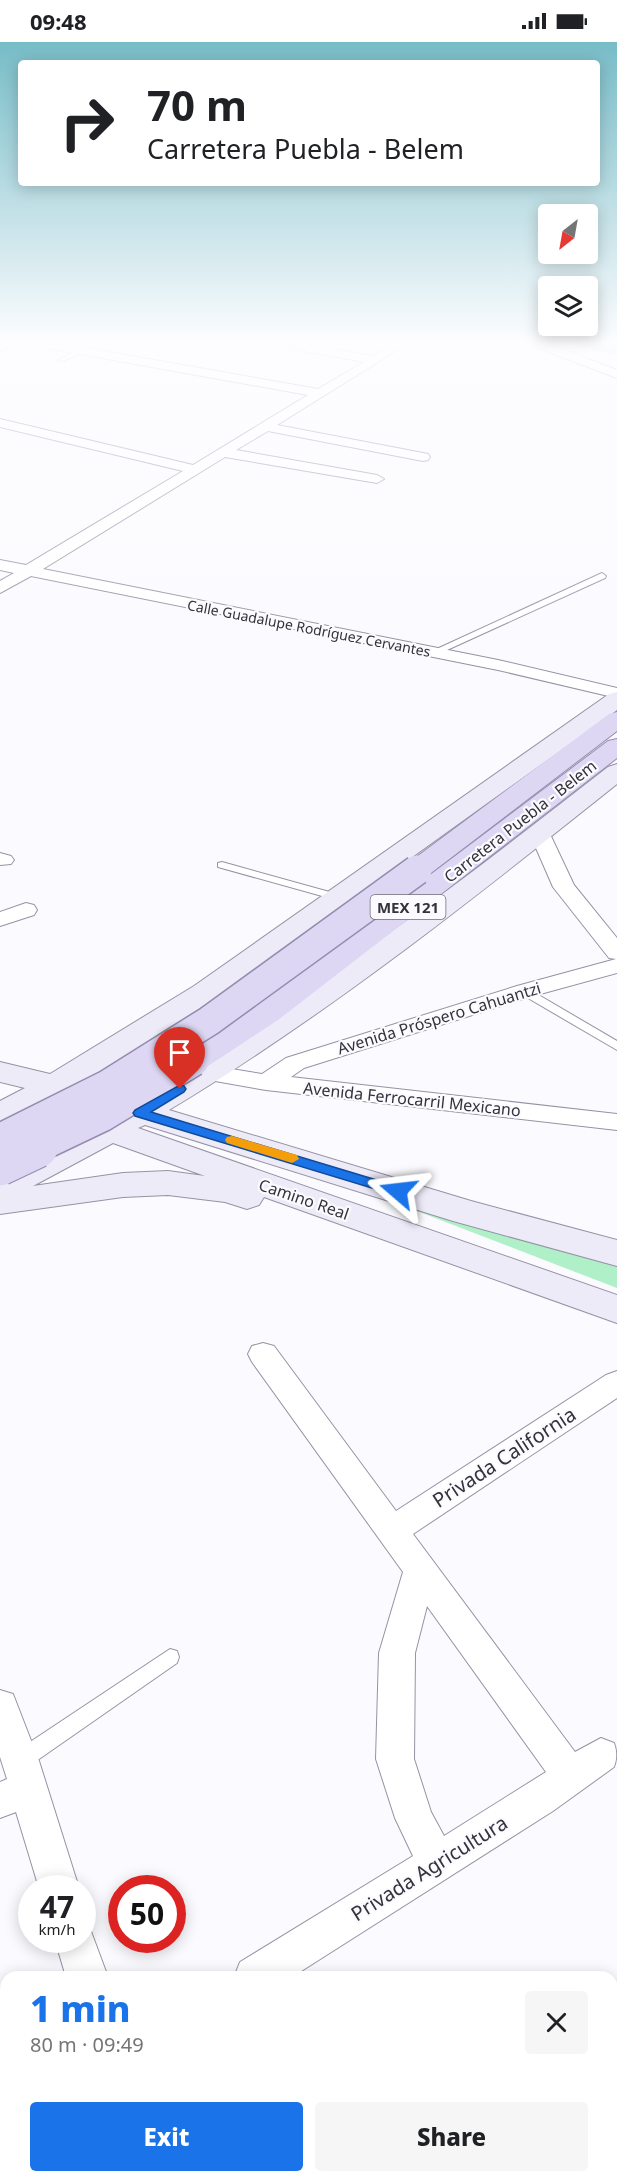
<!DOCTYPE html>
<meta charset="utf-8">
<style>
:root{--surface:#fff;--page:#f6f6f6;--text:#202124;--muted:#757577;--accent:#1a73e8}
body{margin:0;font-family:"Noto Sans",sans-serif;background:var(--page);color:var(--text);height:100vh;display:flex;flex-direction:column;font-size:22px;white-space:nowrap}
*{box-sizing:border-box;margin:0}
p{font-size:20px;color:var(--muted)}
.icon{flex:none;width:33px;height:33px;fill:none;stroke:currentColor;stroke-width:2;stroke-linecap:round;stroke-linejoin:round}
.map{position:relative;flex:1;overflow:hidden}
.details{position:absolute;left:0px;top:1929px;width:618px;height:212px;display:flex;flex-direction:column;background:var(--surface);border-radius:18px 18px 0 0;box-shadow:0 3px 15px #0003}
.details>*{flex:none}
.guide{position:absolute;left:18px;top:18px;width:582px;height:126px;border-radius:6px;box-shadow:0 3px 15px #0003;background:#fff;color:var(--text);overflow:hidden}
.needle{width:39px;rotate:211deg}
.fabs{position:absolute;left:538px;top:162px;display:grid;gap:12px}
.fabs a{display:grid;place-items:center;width:60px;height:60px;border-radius:6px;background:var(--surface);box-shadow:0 3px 15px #0003;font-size:30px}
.speed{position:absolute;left:18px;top:1833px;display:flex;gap:12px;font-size:30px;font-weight:700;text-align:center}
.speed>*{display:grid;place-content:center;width:78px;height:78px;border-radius:50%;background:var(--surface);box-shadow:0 3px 15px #0003;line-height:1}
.speed small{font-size:15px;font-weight:400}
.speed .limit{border:9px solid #d22;background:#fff;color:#111}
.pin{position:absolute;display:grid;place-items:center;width:51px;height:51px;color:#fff;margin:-62px -26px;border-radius:50% 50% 50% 0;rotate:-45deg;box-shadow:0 0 6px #0007}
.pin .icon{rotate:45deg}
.me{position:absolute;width:66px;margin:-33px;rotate:287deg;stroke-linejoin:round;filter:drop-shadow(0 0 4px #0008)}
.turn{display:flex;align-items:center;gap:21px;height:126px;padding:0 30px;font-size:27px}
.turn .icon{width:78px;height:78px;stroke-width:2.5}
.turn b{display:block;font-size:42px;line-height:51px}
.round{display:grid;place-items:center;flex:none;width:63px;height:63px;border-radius:6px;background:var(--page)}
.overview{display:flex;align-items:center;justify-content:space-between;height:102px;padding:0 30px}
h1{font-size:36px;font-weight:800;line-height:45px;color:var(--accent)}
.action{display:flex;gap:12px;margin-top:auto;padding:12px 30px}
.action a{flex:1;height:69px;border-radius:6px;background:var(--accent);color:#fff;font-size:24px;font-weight:800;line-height:69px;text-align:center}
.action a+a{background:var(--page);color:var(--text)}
.status{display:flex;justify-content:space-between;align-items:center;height:42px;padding:0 30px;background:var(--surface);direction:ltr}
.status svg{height:16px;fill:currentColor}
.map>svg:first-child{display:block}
.green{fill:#aff0c8}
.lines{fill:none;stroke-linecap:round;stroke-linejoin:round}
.river{fill:#6fc995;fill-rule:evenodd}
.lane-casing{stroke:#9692a5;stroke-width:2}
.street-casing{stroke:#9692a5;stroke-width:2}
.secondary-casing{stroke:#9692a5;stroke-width:2}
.primary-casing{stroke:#948cae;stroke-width:2}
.lane{fill:#fff;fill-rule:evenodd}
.street{fill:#fff;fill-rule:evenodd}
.secondary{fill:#eeebf9;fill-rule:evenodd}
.primary{fill:#ded7f4;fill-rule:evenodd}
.primary-bridge-far1-casing{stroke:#948cae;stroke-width:32;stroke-linecap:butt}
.primary-bridge-casing{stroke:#948cae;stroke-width:41;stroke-linecap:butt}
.primary-bridge-far1{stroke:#ded7f4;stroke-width:29}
.primary-bridge{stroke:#ded7f4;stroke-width:39}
.route{fill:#1a73e8;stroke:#114b97;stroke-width:1.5}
.slow{fill:#f59e0b}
.labels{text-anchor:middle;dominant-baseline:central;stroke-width:4.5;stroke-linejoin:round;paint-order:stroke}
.far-street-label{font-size:14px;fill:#34323a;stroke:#fbfafe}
.shield{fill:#fbfafe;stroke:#706e75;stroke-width:1.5}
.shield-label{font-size:15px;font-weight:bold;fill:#34323a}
.street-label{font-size:16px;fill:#34323a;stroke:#fbfafe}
.near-street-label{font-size:20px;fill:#34323a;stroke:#fbfafe}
</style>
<div class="status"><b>09:48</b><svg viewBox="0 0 49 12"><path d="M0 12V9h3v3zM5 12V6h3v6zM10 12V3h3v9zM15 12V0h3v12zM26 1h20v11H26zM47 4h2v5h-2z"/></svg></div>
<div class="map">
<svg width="617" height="2140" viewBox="0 0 617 2140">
<rect width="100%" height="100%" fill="#fbfafe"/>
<!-- green -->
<polygon class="green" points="409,1166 617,1223 617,1246"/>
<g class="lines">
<!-- river -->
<polygon class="river" points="588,302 617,302 617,312 591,307"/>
<!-- lane casing -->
<g class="lane-casing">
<g id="lane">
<polygon points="81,307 86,308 63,319 58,318"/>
<polygon points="602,531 606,534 605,536 436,613 428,611"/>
<polygon points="222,820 344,854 346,856 340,859 218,825 218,821"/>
<polygon points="525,945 617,999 617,1008 521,952 519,949"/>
<polygon points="170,1607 177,1609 179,1615 177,1621 29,1724 22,1726 15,1724 12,1717 15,1710"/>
</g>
</g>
<!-- street casing -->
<g class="street-casing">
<g id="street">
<polygon points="0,302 14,302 0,309"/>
<polygon points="40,302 64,302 318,347 364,320 294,307 290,305 289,302 306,302 373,314 393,302 407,302 277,383 423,411 428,412 430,415 428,418 423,419 268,389 236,408 377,433 384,437 377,441 225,415 43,527 498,618 617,646 617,656 498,628 31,534 0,551 0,539 14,531 0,528 0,518 26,523 183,429 0,385 0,377 193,423 308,353 46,306"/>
<polygon points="528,302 552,303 617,328 617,336"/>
<polygon points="539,784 546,786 549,790 574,843 617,896 617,931 533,954 304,1026 291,1035 617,1072 617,1088 266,1048 198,1036 195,1031 198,1026 207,1023 262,1032 286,1016 517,944 616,917 609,916 553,845 529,790 532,786"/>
<polygon points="0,811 11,814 14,818 11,822 0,823"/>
<polygon points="26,861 34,863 37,868 34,873 0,884 0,870"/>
<path d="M263 1301 274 1304 396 1469 606 1333 617 1329V1356L413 1492 575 1710 601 1696 614 1701C617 1709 617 1717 614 1725L553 1769 292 1935H234L240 1920 413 1814 395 1776 376 1717 379 1611 403 1530 252 1320 248 1312 252 1304ZM427 1564 546 1730 444 1794 431 1770 414 1717 415 1611Z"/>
<polygon points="0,1648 13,1652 39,1719 79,1846 39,1846 16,1770 0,1776 0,1740 7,1737 0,1715"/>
<polygon points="82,1881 89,1884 108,1935 66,1935 55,1898 82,1898"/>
<polygon points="617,1988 617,2030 612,2032 612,1990"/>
<polygon points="612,2044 617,2046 617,2098 612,2096"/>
<polygon points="125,2134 169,2134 170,2140 126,2140"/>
<polygon points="300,2134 352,2134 350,2140 298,2140"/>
</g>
</g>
<!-- secondary casing -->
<g class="secondary-casing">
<g id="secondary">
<polygon points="617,650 617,668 216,956 80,1042 83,1046 78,1053 67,1056 59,1054 12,1081 0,1084 0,1059 25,1046 0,1040 0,1020 50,1032 194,944 609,652"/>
<path d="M617 722V742C473 857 327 973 169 1068L471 1159 617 1198V1224L453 1179 145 1083 138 1086 617 1253V1281L264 1155 259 1163 247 1167 225 1160 168 1153 123 1155 0 1172V1132L84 1088 81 1084 86 1076 98 1073 107 1076 114 1072 111 1066 115 1059 127 1055 137 1058C303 961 457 843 608 725ZM113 1101 205 1134 168 1129 123 1131 33 1144Z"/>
</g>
</g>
<!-- primary casing -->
<g class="primary-casing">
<g id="primary">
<polygon points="617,670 617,689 427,834 417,836 407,834 403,828 407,822 609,672"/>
<polygon points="617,697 617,716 278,978 205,1026 194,1029 183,1026 178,1019 183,1012 256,964 608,699"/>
</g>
</g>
<!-- lane -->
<use href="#lane" class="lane"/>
<!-- street -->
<use href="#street" class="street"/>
<!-- secondary -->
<use href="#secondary" class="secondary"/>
<!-- primary -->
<use href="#primary" class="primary"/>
<!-- primary-bridge-far1 casing -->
<g class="primary-bridge-far1-casing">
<g id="primary-bridge-far1">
<polyline points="1,1096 107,1043 209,979 417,828"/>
<polyline points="35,1107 102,1075 194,1019"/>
</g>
</g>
<!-- primary-bridge casing -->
<g class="primary-bridge-casing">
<polyline id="primary-bridge" points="0,1124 38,1106"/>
</g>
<!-- primary-bridge-far1 -->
<use href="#primary-bridge-far1" class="primary-bridge-far1"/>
<!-- primary-bridge -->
<use href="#primary-bridge" class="primary-bridge"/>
</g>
<!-- sky -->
<linearGradient id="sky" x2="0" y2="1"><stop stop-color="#77bcc7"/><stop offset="0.5" stop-color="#fdfdff"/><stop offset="1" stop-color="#fdfdff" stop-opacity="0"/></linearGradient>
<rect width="617" height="601" fill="url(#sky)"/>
<!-- route -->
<polygon class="route" points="180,1043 184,1044 186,1047 184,1050 151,1070 403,1146 405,1149 398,1154 135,1074 133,1071 135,1068"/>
<!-- slow -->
<polygon class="slow" points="232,1094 297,1113 299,1117 292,1121 227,1101 225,1098 227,1095"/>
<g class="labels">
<!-- far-street labels -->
<g class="far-street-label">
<text transform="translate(309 586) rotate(11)">Calle Guadalupe Rodríguez Cervantes</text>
</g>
<!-- shield labels -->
<rect class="shield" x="370.5" y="853" width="75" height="24" rx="4.5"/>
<g class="shield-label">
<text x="408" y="865">MEX 121</text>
</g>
<!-- street labels -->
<g class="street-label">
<text transform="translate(520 779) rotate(-38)">Carretera Puebla - Belem</text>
<text transform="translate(439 976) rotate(-17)">Avenida Próspero Cahuantzi</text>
<text transform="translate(412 1057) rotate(6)">Avenida Ferrocarril Mexicano</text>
<text transform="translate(304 1157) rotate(19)">Camino Real</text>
</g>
<!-- near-street labels -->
<g class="near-street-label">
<text transform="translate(504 1415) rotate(-33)">Privada California</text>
<text transform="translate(429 1826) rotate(-32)">Privada Agricultura</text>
</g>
</g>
</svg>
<div class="fabs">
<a><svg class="needle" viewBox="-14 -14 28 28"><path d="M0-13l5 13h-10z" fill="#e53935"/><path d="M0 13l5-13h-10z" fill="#757577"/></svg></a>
<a><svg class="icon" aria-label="layers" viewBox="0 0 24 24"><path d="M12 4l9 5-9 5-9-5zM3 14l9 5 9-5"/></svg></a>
</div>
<div class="speed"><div>47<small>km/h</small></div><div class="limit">50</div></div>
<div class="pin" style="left:180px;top:1047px;background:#d93025"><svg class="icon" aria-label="arrive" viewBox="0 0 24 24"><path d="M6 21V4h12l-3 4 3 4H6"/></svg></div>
<svg class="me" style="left:398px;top:1149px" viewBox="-20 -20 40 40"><path d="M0-17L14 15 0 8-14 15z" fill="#1a73e8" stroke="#fff" stroke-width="4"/></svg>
<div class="guide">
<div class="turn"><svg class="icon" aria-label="right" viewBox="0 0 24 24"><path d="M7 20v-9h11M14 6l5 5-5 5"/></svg><div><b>70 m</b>Carretera Puebla - Belem</div></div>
</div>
<section class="details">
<div class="overview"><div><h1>1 min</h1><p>80 m · 09:49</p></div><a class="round"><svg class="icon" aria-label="close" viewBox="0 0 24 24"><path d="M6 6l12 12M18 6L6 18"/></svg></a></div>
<div class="action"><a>Exit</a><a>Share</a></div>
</section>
</div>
